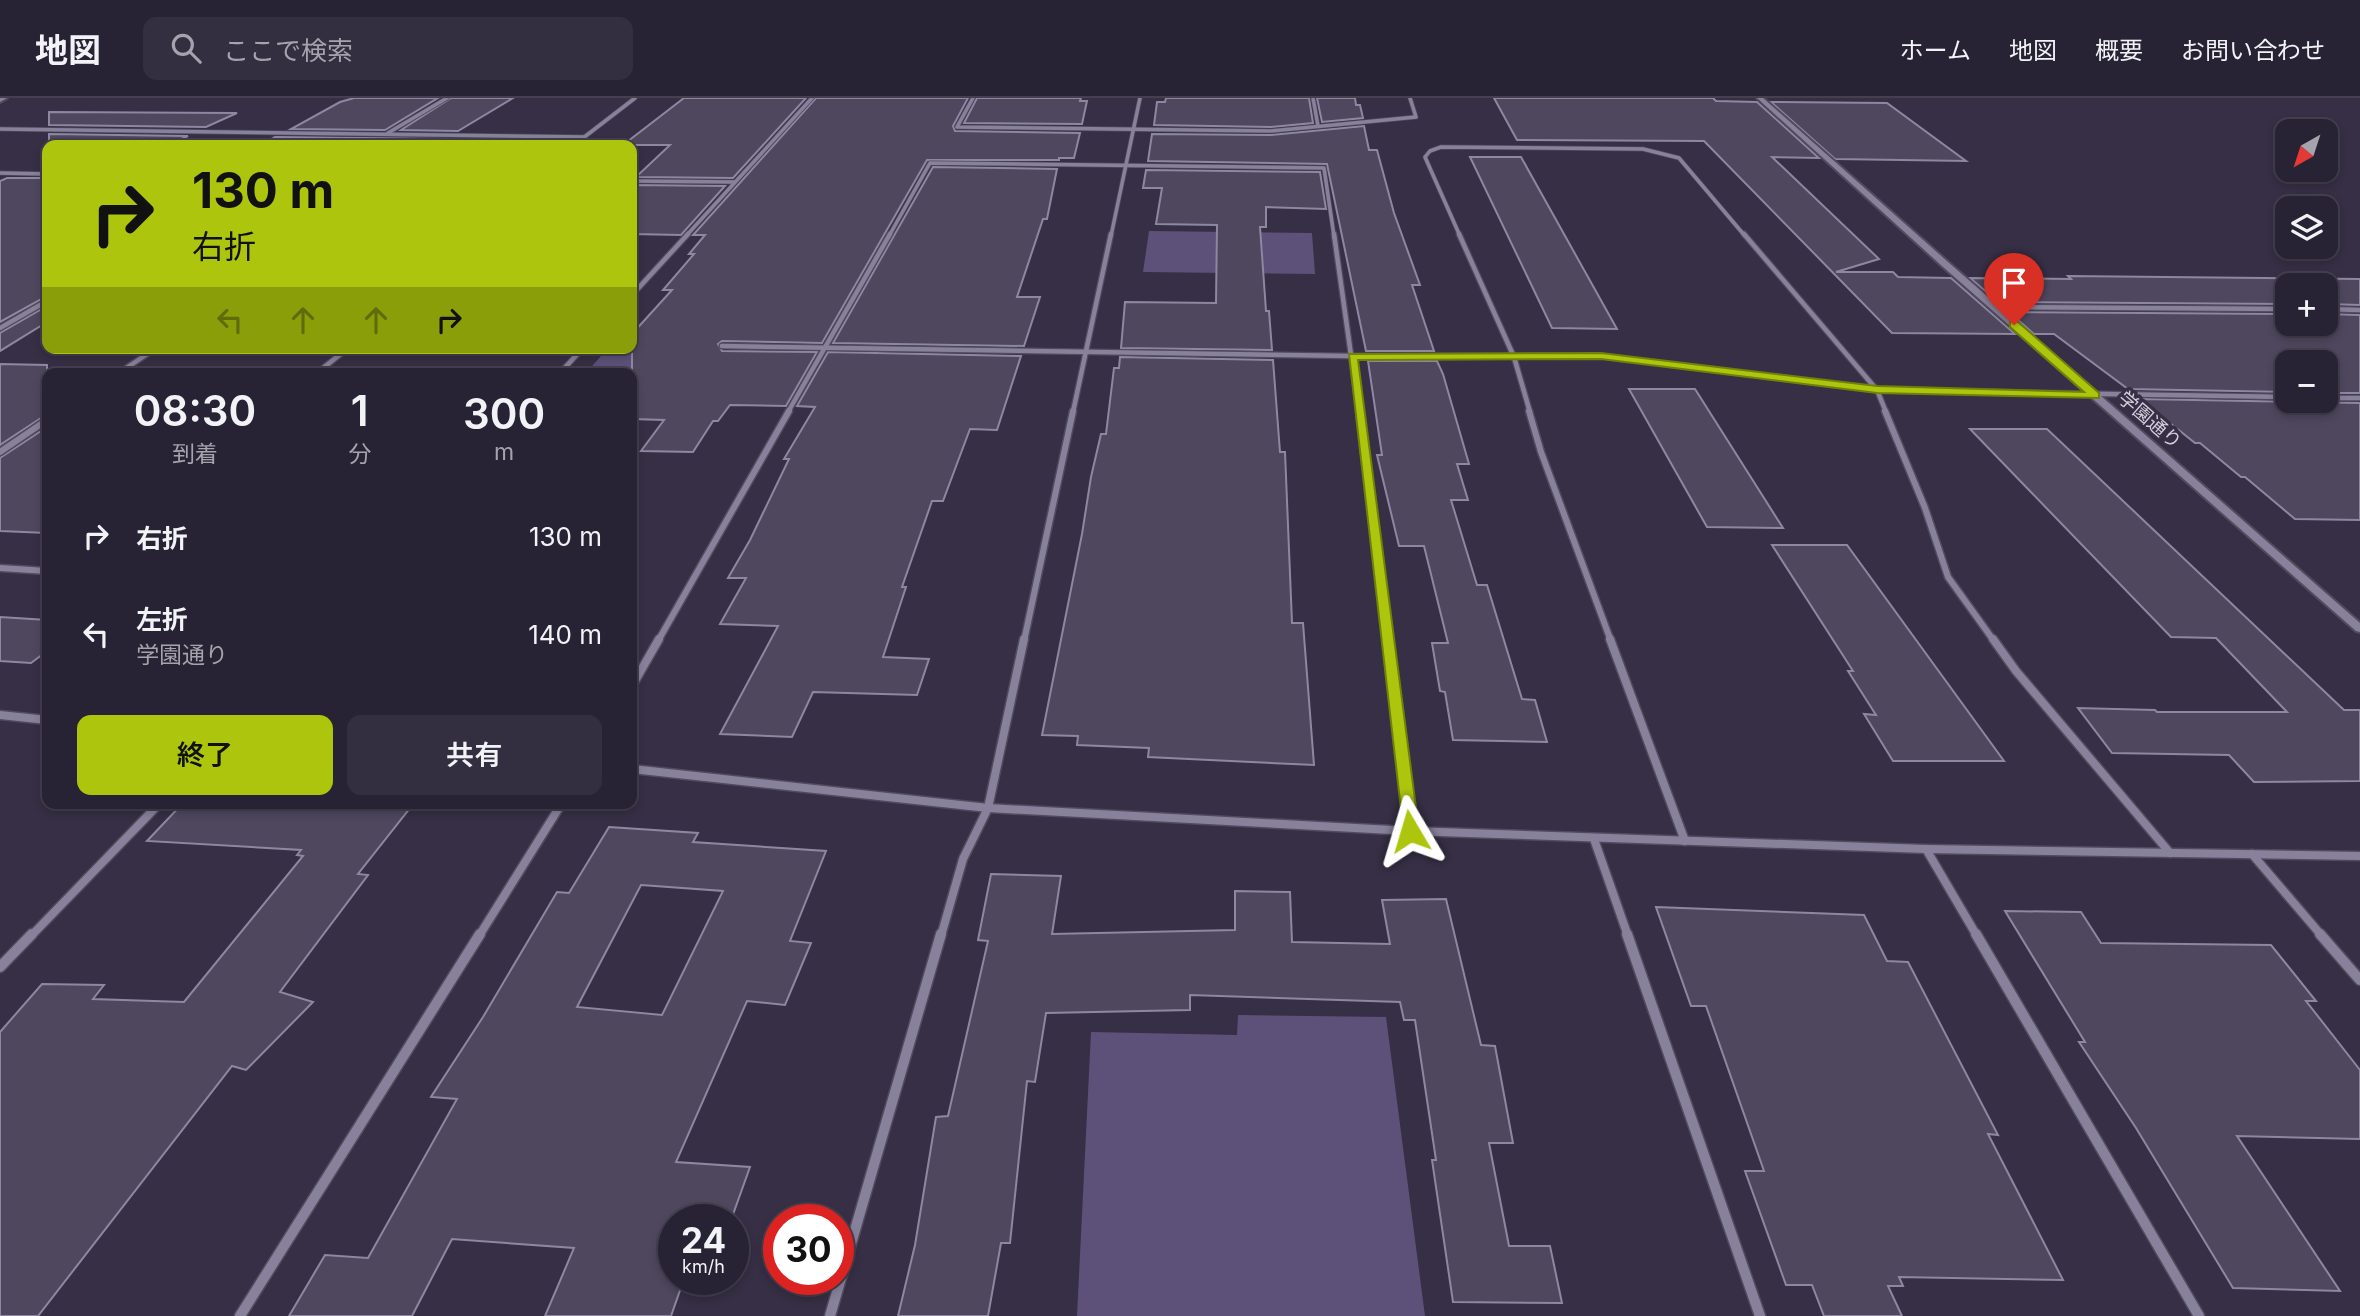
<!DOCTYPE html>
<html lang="ja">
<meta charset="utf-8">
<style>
:root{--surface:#282334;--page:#342f40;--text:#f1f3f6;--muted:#a5a4ac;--line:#44404f;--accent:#adc60d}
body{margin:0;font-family:Inter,"Noto Sans JP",sans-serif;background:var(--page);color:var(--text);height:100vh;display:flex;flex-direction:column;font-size:26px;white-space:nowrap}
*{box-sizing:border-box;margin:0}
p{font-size:23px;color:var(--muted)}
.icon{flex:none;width:38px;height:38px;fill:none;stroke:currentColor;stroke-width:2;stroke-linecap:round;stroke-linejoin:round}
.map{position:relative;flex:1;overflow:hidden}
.sheet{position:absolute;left:42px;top:270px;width:595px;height:441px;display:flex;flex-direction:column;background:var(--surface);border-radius:14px;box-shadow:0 4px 10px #0003,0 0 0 2px var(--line)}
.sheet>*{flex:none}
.top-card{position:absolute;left:42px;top:42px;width:595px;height:214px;border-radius:14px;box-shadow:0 4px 10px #0003,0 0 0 2px var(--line);background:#adc60d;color:#111;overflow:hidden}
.needle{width:46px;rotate:219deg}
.tools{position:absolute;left:2275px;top:21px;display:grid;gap:14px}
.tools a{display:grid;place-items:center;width:63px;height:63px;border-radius:14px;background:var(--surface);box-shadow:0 4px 10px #0003,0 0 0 2px var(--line);font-size:35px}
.speed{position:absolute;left:658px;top:1106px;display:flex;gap:14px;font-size:35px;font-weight:700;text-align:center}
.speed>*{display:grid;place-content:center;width:91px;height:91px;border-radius:50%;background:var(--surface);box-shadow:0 4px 10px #0003,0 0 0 2px var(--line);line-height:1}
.speed small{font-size:18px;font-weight:400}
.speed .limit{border:10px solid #d22;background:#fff;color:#111}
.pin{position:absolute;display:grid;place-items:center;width:60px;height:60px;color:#fff;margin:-72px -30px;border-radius:50% 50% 50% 0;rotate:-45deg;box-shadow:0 0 7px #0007}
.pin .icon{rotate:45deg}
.me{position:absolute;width:77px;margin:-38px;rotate:353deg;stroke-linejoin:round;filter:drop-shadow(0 0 5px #0008)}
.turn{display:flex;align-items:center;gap:24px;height:147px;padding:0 35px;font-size:32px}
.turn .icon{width:91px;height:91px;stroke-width:2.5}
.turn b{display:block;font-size:49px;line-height:60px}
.lanes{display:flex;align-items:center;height:66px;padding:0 35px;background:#0003;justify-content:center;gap:35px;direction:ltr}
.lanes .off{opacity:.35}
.eta{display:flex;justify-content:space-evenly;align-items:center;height:119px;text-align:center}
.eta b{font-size:42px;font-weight:600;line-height:49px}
.button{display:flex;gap:14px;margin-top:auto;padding:14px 35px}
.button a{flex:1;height:80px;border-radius:14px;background:var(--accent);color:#111;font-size:28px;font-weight:600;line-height:80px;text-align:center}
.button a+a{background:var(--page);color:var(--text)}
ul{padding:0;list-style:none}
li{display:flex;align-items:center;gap:21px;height:98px;padding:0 35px}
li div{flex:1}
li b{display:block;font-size:26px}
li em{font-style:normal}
header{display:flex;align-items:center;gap:42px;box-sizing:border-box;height:98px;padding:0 35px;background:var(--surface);border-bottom:2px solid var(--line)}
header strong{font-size:33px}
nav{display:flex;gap:38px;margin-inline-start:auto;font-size:24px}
.search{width:490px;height:63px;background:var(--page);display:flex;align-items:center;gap:18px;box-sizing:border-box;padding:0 24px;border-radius:14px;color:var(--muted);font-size:26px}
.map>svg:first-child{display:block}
.green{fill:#5d5179}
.building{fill:#4e475e;stroke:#8e87a1;stroke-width:2;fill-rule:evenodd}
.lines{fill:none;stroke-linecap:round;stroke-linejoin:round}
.minor-far4-casing{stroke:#514b5d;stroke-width:5}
.minor-far3-casing{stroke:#514b5d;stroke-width:7}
.minor-far2-casing{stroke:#514b5d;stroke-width:9}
.minor-far1-casing{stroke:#514b5d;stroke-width:11}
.minor-casing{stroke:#514b5d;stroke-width:13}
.tertiary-casing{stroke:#514b5d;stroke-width:4}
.minor-far4{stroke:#88819b;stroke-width:3.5}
.minor-far3{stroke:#88819b;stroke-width:4.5}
.minor-far2{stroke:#88819b;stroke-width:6}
.minor-far1{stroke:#88819b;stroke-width:8}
.minor{stroke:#88819b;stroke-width:10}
.tertiary{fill:#88819b;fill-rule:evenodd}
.route{fill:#adc60d;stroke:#708108;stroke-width:2}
.labels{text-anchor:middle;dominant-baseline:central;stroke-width:7;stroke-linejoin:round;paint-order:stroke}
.far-street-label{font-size:19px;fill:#d3cfdd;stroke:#362f45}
</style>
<header>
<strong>地図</strong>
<div class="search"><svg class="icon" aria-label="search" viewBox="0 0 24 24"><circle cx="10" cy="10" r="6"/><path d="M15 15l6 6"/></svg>ここで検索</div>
<nav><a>ホーム</a><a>地図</a><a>概要</a><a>お問い合わせ</a></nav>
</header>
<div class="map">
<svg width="2360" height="1218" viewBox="0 0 2360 1218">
<rect width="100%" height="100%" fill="#362f45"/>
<!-- green -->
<g class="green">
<polygon points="1149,133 1312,135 1315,176 1143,174"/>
<polygon points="632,228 725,231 688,281 632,279 632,275 586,275 608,250 632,250"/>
<polygon points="1238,917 1386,919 1425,1218 1077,1218 1091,934 1237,937"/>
</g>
<!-- building -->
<g class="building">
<polygon points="354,0 438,0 385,32 291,31 340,4"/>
<polygon points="451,0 513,0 458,33 401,32"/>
<polygon points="684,0 806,0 733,80 636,79 670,47 623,47"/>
<polygon points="816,0 968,0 953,28 955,33 1080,35 1074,60 1059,60 1059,62 927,62 822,245 722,243 718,246 722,253 817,254 786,308 730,307 718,323 713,323 693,354 641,353 664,322 632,321 632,236 672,192 663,192 694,156 689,156 705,137 693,137"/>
<polygon points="977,0 1081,0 1080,3 1087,3 1082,26 964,25"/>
<polygon points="1166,0 1309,0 1313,25 1271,29 1154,27 1157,4 1165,4"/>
<polygon points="1317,0 1355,0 1356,7 1360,7 1363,20 1322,24"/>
<polygon points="1494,0 1713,0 1716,3 1757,4 1819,60 1772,59 1879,161 1836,174 1893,174 1898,179 1951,180 2015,236 1892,235 1704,43 1517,42"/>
<polygon points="1771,4 1887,5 1966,63 1835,61"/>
<polygon points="49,14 237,15 206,29 49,27"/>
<polygon points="1364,28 1369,52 1377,52 1394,115 1420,187 1412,187 1434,253 1366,253 1327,66 1148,63 1152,36 1271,37"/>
<polygon points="49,36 188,38 168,47 49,47"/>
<polygon points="275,39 444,41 434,47 261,47"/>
<polygon points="1470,59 1521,59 1617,231 1552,230"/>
<polygon points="933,69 1057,71 1047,121 1043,121 1017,199 1040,199 1024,248 833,245"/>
<polygon points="1146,72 1320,74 1326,111 1266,109 1266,129 1260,129 1266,213 1269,213 1272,252 1121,250 1125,204 1216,205 1217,127 1156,126 1162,90 1143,90"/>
<polygon points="7,80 47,80 47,198 0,224 0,83"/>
<polygon points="632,87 725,88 681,137 632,136"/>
<polygon points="2068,178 2360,181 2360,207 2326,206 2326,187 2287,187 2287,206 1998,204 1970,180 2071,181"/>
<polygon points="47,208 47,224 0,253 0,235"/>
<polygon points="2009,214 2287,216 2287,226 2326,226 2326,216 2360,217 2360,295 2326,295 2326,264 2287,264 2287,294 2128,291 2054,236 2034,236"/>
<polygon points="828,254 1021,258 997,332 970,331 943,403 932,403 902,489 906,489 883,559 929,561 917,597 813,594 792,639 720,636 778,528 720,526 746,480 728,480 750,442 789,361 784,361 815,309 797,308"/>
<polygon points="1120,259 1273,262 1280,354 1285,354 1292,525 1303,525 1314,667 1148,659 1149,650 1077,647 1078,638 1042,637 1082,436 1091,379 1101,336 1106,336 1114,270 1119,270"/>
<polygon points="1368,263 1437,263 1443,276 1469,366 1457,366 1468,402 1451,402 1477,487 1487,487 1522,601 1535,602 1547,644 1453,642 1445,594 1440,593 1432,545 1448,545 1424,448 1399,448 1377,357 1382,357"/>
<polygon points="0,266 47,267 47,316 0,347"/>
<polygon points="1629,291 1695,291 1783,430 1707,429"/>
<polygon points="2140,301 2360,305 2360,422 2295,421 2245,379 2241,379 2200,345 2195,345"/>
<polygon points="47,329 47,435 0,433 0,360"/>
<polygon points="1970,331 2047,331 2344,612 2360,612 2360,683 2254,684 2229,657 2112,655 2078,610 2155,612 2157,614 2287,614 2216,540 2171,539"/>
<polygon points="1772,447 1847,447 2004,663 1893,663 1864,616 1876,617 1848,573 1853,573"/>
<polygon points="0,519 47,522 47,553 31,565 0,563"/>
<polygon points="183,705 414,705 358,776 368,777 280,894 313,904 246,972 232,968 38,1218 0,1218 0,934 42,886 104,887 93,901 184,904 303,758 297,757 301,752 147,743"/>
<path d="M609 729 698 735 693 744 826 753 790 843 811 845 785 907 747 903 676 1064 750 1069 731 1122H674V1181H684L671 1218H545L574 1150 452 1141 412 1218H289L325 1157 368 1160 457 1001 431 999 483 919 557 794 569 795ZM641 787 723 793 662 917 577 909Z"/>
<polygon points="991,776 1061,778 1052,836 1235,832 1235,793 1290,794 1292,844 1390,846 1382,802 1446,801 1481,947 1495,948 1513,1045 1489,1045 1509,1148 1550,1148 1562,1205 1453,1204 1432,1062 1436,1062 1415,922 1404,922 1400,904 1190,897 1190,912 1046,915 1035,984 1027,983 1010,1145 1001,1145 988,1218 898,1218 915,1147 936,1019 948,1018 988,843 978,842"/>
<polygon points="1656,809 1864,817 1887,863 1908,864 1998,1037 1988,1036 2063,1182 1899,1179 1903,1188 1888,1188 1902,1218 1824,1218 1812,1187 1786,1187 1745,1073 1764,1073 1706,908 1691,908"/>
<polygon points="2005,813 2081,814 2101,845 2271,847 2316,903 2306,903 2360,972 2360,1041 2237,1038 2340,1193 2233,1190 2136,1030 2079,944 2085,944"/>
</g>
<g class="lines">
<!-- minor-far4 casing -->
<g class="minor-far4-casing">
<g id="minor-far4">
<polyline points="973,0 957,29 1271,33 1416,19 1410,0"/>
<polyline points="1313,0 1318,28"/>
<polyline points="0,31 584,39"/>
<polyline points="388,35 447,0"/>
<polyline points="574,47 635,0"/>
<polyline points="0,75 47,76"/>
<polyline points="632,83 735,84"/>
<polyline points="686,138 812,0"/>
<polyline points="889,138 930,65 1324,70 1334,138"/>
<polyline points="1111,138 1140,0"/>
<polyline points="1460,138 1425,59 1430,53 1441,49 1643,51 1679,60 1745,138"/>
</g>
</g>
<!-- minor-far3 casing -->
<g class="minor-far3-casing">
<g id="minor-far3">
<polyline points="1334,136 1359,314"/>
<polyline points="1459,136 1514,259 1530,314"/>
<polyline points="1744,136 1877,292 1886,314"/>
<polyline points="632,197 688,136"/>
<polyline points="1994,209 2287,211"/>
<polyline points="2326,211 2360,212"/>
<polyline points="0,230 47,203"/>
<polyline points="722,248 1352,258 1601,258 1877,292 2287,299"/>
<polyline points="119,275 156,250"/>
<polyline points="317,275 348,250"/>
<polyline points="560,275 583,250"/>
<polyline points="2326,300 2360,300"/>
<polyline points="788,314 890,136"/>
<polyline points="1073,314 1111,136"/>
</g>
</g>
<!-- minor-far2 casing -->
<g class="minor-far2-casing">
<g id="minor-far2">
<polyline points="1359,313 1387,543"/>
<polyline points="1529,313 1541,354 1611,543"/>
<polyline points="1885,313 1925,410 1948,479 1994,543"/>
<polyline points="0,354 47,322"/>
<polyline points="0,470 47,473"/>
<polyline points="658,543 789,313"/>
<polyline points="1024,543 1073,313"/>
</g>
</g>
<!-- minor-far1 casing -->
<g class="minor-far1-casing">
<g id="minor-far1">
<polyline points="1387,541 1410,733"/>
<polyline points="1610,541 1685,743"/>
<polyline points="1993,541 2016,573 2170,755"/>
<polyline points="632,588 659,541"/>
<polyline points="0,617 47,622"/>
<polyline points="632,671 988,710 1410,733 1926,751 2360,758"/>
<polyline points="1594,741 1628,838"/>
<polyline points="1926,751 1977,838"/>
<polyline points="2252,756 2322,838"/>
<polyline points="31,838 160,705"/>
<polyline points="479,838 562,705"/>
<polyline points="941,838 963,761 988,710 1024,541"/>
</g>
</g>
<!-- minor casing -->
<g class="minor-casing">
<g id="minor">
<polyline points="1627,836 1760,1218"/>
<polyline points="1976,836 2199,1218"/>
<polyline points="2320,836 2360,882"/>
<polyline points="0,869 32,836"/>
<polyline points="240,1218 480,836"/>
<polyline points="830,1218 941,836"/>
</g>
</g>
<!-- tertiary casing -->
<g class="tertiary-casing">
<g id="tertiary">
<polygon points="0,0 7,0 0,4"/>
<polygon points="1757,0 1763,0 1948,164 2360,525 2360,534 2356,533 1942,168"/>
</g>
</g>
<!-- minor-far4 -->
<use href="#minor-far4" class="minor-far4"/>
<!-- minor-far3 -->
<use href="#minor-far3" class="minor-far3"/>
<!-- minor-far2 -->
<use href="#minor-far2" class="minor-far2"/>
<!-- minor-far1 -->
<use href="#minor-far1" class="minor-far1"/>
<!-- minor -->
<use href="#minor" class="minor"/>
<!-- tertiary -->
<use href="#tertiary" class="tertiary"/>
</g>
<!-- route -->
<polygon class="route" points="2010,224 2018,224 2099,295 2099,300 1877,295 1601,261 1358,262 1419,733 1417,738 1404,738 1349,256 1601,255 1877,288 2084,294 2010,229"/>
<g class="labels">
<!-- far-street labels -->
<g class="far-street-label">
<text transform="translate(2150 322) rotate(41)">学園通り</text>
</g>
</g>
</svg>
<div class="tools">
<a><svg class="needle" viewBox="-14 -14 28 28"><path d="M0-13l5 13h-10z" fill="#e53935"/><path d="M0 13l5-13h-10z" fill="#a5a4ac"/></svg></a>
<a><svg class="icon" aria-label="layers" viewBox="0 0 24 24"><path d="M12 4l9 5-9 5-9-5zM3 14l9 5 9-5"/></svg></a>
<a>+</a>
<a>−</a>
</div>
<div class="speed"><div>24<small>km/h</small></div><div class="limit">30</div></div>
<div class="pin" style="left:2014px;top:227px;background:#d93025"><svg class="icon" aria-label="arrive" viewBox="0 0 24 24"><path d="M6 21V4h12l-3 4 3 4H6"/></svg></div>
<svg class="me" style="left:1410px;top:733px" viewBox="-20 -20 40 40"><path d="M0-17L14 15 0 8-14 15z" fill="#adc60d" stroke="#fff" stroke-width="4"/></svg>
<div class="top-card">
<div class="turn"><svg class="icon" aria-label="right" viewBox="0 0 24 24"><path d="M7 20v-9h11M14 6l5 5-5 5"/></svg><div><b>130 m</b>右折</div></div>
<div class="lanes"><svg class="icon off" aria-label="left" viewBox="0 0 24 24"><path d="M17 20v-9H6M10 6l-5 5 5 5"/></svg><svg class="icon off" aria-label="ahead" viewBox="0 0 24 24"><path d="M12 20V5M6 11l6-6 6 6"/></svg><svg class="icon off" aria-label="ahead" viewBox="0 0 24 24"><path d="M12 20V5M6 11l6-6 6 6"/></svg><svg class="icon" aria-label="right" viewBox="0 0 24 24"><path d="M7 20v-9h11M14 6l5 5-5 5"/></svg></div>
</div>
<section class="sheet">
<div class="eta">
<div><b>08:30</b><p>到着</p></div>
<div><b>1</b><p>分</p></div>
<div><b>300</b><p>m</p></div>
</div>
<ul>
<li><svg class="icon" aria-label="right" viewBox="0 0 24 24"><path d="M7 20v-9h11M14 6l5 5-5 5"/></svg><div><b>右折</b></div><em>130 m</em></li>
<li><svg class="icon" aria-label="left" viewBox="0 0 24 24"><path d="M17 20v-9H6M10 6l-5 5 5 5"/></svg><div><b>左折</b><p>学園通り</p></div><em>140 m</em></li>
</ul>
<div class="button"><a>終了</a><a>共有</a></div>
</section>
</div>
